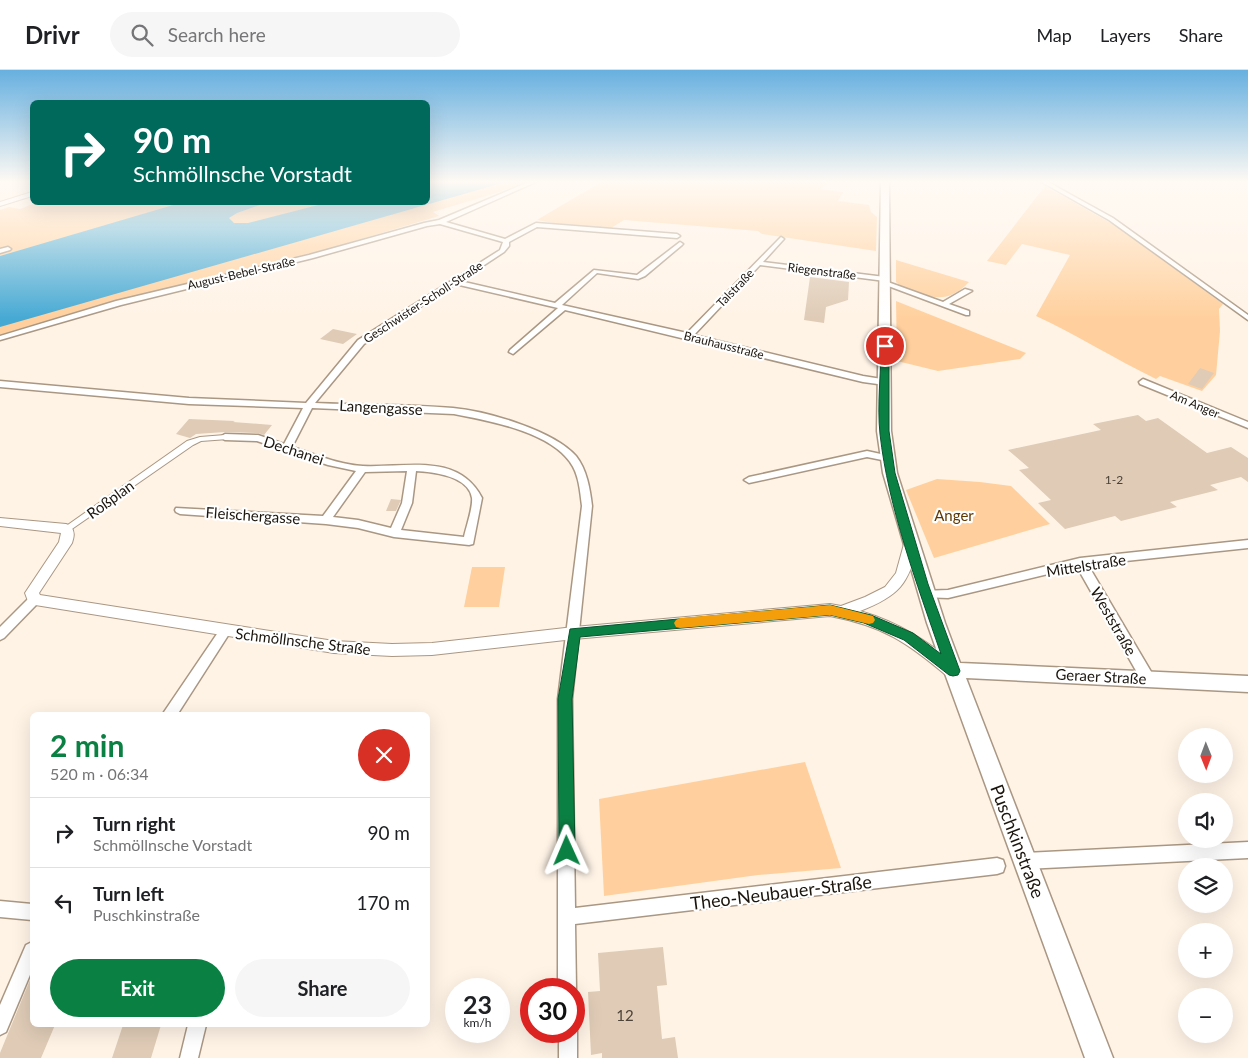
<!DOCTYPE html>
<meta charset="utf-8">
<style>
:root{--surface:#fff;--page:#f6f6f6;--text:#202124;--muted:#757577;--line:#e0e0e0;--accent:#0b8043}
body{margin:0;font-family:Lato,sans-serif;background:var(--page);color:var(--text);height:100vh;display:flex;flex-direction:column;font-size:19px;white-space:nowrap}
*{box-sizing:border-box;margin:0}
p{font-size:16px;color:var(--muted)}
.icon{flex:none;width:28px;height:28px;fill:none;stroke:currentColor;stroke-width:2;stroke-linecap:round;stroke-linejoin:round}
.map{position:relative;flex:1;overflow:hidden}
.details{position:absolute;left:30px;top:642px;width:400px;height:315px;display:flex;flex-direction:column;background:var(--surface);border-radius:8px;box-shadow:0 5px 20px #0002}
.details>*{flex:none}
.banner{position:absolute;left:30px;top:30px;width:400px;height:105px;border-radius:8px;box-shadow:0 5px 20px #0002;background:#00695c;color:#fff;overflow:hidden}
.needle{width:32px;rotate:179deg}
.tools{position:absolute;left:1178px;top:658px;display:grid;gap:10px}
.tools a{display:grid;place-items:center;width:55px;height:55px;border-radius:50%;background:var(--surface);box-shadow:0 5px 20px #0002;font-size:25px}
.speed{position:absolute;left:445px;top:908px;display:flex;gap:10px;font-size:25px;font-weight:700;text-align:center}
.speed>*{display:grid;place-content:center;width:65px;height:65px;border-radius:50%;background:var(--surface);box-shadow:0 5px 20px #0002;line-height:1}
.speed small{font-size:12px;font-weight:400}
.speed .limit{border:8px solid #d22;background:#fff;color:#111}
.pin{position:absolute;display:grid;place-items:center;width:42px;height:42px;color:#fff;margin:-21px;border:2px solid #fff;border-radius:50%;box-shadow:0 1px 5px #0007}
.me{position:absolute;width:55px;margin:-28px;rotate:359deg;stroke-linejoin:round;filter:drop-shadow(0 0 4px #0008)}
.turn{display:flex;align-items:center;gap:18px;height:105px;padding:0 20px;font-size:22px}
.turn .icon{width:65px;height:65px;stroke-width:2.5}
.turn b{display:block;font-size:35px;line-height:42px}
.round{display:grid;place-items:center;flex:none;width:52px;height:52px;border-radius:26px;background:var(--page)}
.headline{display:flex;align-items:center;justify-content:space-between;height:85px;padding:0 20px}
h1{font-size:30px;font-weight:700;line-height:38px;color:var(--accent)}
.button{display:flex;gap:10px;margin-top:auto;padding:10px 20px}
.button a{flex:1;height:58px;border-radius:30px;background:var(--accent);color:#fff;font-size:20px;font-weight:700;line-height:58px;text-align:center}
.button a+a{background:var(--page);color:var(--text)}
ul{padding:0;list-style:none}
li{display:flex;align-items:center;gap:15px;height:70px;padding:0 20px;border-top:1px solid var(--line)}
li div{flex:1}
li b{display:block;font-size:19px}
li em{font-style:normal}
header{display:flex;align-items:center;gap:30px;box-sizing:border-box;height:70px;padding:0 25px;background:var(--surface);border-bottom:1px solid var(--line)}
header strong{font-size:24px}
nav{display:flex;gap:28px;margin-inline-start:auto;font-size:18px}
.search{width:350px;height:45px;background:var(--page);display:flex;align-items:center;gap:12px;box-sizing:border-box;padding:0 18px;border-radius:28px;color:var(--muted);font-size:19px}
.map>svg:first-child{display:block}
.green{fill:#ffd09d}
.water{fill:#46a9d4}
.building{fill:#dfcbb6}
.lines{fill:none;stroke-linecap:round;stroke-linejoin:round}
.pedestrian-casing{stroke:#aa9783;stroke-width:2}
.minor-casing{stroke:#aa9783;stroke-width:3}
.tertiary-casing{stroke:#aa9783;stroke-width:2}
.secondary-casing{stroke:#aa9783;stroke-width:3}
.pedestrian{fill:#fff;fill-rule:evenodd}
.minor{fill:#fff;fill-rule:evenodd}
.tertiary{fill:#fff;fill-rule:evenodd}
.secondary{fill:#fff;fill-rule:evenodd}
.route{fill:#0b8043;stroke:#07532c}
.slow{fill:#f59e0b}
.labels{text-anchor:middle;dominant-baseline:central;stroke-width:4.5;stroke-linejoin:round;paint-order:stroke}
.far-street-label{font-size:12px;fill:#1b150d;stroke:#fff}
.number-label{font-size:12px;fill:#4c4237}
.street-label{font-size:15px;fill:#1b150d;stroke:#fff}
.park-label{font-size:15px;fill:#5e3800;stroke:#fff}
.near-number-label{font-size:15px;fill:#4c4237}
.near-street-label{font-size:18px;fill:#1b150d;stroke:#fff}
</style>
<header>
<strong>Drivr</strong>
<div class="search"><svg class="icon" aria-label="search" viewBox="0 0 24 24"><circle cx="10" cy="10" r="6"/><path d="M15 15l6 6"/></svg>Search here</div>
<nav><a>Map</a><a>Layers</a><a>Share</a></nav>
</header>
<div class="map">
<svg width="1248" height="988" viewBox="0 0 1248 988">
<rect width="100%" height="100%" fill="#fff3e6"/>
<!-- green -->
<g class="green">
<polygon points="428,111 528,111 499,122 433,142 439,146 307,185 126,229 0,266 0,140 9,137 20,139 38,132 428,132"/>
<polygon points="603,111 829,111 821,119 843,122 838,131 869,135 871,142 877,147 876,181 762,164 758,161 624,150 611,158 558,154 537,150"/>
<path d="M1045 116 1116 156 1223 234 1219 239 1220 261 1216 305 1202 321 1160 306 1156 309C1115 289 1077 265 1036 246L1070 185 1022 174 1006 195 987 191Z"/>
<path d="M896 190 969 212C945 237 928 226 900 216L896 212Z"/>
<polygon points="896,231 1026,283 1020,289 938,301 897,291"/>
<polygon points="937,409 980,412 1011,416 1050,454 934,488 906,420"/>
<polygon points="472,497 505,497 499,537 464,537"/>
<polygon points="805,692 841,798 758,805 604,826 599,729"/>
</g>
<!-- water -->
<polygon class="water" points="428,111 509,111 0,257 0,186 180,133 265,133 237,143 229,148 234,153 248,153 326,133 428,132"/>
<!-- building -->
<g class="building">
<polygon points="810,207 849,212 848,230 826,237 824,253 804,250"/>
<polygon points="333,259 357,264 343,274 320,269"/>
<polygon points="1200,298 1214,303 1202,319 1188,314"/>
<polygon points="1138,345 1146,351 1158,348 1207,383 1231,377 1248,388 1248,412 1241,407 1210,415 1218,420 1170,432 1177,437 1121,451 1115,446 1065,459 1038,433 1051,430 1019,400 1029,398 1008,380 1101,360 1093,354"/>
<polygon points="189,349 235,351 233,352 272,355 264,365 258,363 225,362 196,364 190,368 176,364"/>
<polygon points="391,429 401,430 396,441 386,441"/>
<polygon points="663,877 667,915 657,916 662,969 675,967 678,988 602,988 602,983 591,985 588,922 600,921 598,883"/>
<polygon points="32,905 32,955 55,955 41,988 0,988 0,983"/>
<polygon points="123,955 161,955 151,988 112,988"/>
</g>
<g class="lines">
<!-- pedestrian casing -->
<g class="pedestrian-casing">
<polygon id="pedestrian" points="225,365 228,365 228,369 201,371 193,375 69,461 66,462 62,459 187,371 200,367"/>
</g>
<!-- minor casing -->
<g class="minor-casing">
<g id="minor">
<path d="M531 111H538L446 152 505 169 536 153 677 164 680 166 677 168 537 157 509 172V176L504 182 460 211 555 233 594 200 637 205 680 172 683 174 682 175 645 206 638 209 597 203 562 235 687 263 781 167 784 169 783 170 763 192 885 207 888 209 885 211 943 232 965 219 972 221 949 234 969 241V245H966L883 214 882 213 885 211 760 195 694 265 863 306 888 310 889 312 885 315 863 312 565 240 513 284 509 282 510 280 558 238 455 214 364 274 315 333C361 335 407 334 453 338 486 341 553 360 576 386 587 400 590 419 592 436L572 629 575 838 997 788 1003 790 1005 796 1003 802 997 804 575 854 576 919 574 924V919H558V629L582 436C580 421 579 404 570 392 548 361 489 351 454 344L312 338 292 377C315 384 339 395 363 396 406 398 458 382 482 428L473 474 469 475 394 467 358 458 326 454 180 444 176 442 175 440 176 438 323 446 356 401 328 395 257 371 225 370 220 367 225 364 258 365 284 374 303 338 189 334 0 317V311L189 328 306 333 358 270 500 180 503 172 440 154 427 156 313 188 121 235 0 270V266L116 231 309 185 424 153 439 150ZM407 401 402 433 391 458 358 450 333 447 365 402ZM416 401C433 402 469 406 472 428 473 438 466 457 464 467L401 460 412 433Z"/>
<polygon points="1040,111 1046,111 1113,148 1248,245 1248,250 1109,150"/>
<polygon points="8,177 11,179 10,180 0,183 0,179"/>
<polygon points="1143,309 1248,352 1248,358 1140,314 1139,312"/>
<polygon points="867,381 890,386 892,388 887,391 867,387 749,413 744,410 749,407"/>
<polygon points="1248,470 1248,478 1088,495 1153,605 1155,609 1153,613 1148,614 1143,613 1077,497 948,528 922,527 920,524 922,521 948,520 1080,488"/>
<polygon points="34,525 38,527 40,530 38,533 4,568 0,570 0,557 30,527"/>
<polygon points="225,556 229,558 231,561 229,564 177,645 162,645 221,558"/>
<polygon points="1248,772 1248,788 1025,799 1019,797 1017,791 1019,785 1025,783"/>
<polygon points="0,831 32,834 32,850 0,847"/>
<polygon points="32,872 32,900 6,962 0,965 0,935 26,875"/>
<polygon points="574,954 577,961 577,988 559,988 559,961 574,961"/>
<polygon points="188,955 206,955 198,988 180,988"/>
</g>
</g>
<!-- tertiary casing -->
<g class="tertiary-casing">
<g id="tertiary">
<polygon points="32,122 32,126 0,136 0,132"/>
<path d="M0 448 66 454 71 456C75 463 74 466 72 473L39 523 40 525 334 571 392 574 432 573 574 557 830 534 841 536 865 527 885 517 896 503 904 474 906 471H916L918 474C909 514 899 526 860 541 901 553 926 571 959 596L961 601 959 606 953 608 947 606C907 572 883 556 830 546L574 569 432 585 392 586 334 583 29 534 25 523 59 472 61 463 0 456Z"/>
</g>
</g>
<!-- secondary casing -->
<g class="secondary-casing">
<polygon id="secondary" points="881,111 889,111 891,361 897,403 945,553 960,593 1248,606 1248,622 966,608 1113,988 1085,988 944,601 927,553 883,403 877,361"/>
</g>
<!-- pedestrian -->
<use href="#pedestrian" class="pedestrian"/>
<!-- minor -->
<use href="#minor" class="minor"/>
<!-- tertiary -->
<use href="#tertiary" class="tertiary"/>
<!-- secondary -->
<use href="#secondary" class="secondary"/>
</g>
<!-- sky -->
<linearGradient id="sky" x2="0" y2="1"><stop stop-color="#67b0e0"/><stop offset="0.45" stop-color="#fffaf4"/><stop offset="1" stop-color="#fffaf4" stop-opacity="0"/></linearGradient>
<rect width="1248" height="249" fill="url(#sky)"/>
<!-- route -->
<path class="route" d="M885 273 889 276V361L895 403 928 514 960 601 958 605 953 606 949 605 904 570 864 553 830 545 580 567 572 629 575 781 573 786 567 789 561 786 559 781 558 629 570 559 830 535 871 545 913 563 941 584C917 514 888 437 880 364 877 335 881 305 881 276Z"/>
<!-- slow -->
<polygon class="slow" points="830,535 869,545 873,546 875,550 873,553 869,554 830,545 680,558 676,557 674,553 676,550 680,548"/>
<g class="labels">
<!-- far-street labels -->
<g class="far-street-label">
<text transform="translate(822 201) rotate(7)">Riegenstraße</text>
<text transform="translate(241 203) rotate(-13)">August-Bebel-Straße</text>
<text transform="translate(735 218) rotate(-46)">Talstraße</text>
<text transform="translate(423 232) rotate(-33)">Geschwister-Scholl-Straße</text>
<text transform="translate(724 275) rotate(14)">Brauhausstraße</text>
<text transform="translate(1195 334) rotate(23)">Am Anger</text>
</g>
<!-- number labels -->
<g class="number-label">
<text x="1114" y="409">1-2</text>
</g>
<!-- street labels -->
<g class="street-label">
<text transform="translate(381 337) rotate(3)">Langengasse</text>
<text transform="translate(294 380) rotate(18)">Dechanei</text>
<text transform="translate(110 429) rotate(-36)">Roßplan</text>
<text transform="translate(253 445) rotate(4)">Fleischergasse</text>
<text transform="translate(1086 495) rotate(-9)">Mittelstraße</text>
<text transform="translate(1114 551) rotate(60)">Weststraße</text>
<text transform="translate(303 571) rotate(7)">Schmöllnsche Straße</text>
<text transform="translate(1101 606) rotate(3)">Geraer Straße</text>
</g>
<!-- park labels -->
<g class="park-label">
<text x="954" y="445">Anger</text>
</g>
<!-- near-number labels -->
<g class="near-number-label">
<text x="625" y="945">12</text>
</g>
<!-- near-street labels -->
<g class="near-street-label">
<text transform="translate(1018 771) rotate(69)">Puschkinstraße</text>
<text transform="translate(781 822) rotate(-7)">Theo-Neubauer-Straße</text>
</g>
</g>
</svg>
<div class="tools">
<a><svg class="needle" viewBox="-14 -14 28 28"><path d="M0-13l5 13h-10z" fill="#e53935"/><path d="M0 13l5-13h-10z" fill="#757577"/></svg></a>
<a><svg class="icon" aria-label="sound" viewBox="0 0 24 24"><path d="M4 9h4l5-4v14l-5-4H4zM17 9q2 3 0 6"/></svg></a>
<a><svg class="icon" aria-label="layers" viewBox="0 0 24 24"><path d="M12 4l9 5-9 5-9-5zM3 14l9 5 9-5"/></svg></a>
<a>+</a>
<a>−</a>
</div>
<div class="speed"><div>23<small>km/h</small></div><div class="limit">30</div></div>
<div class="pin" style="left:885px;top:276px;background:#d93025"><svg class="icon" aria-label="arrive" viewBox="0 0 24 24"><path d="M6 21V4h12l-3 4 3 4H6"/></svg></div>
<svg class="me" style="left:567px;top:781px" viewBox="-20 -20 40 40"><path d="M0-17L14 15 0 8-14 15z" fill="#0b8043" stroke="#fff" stroke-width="4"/></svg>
<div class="banner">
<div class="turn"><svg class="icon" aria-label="right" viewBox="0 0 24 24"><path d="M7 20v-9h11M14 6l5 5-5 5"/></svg><div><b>90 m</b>Schmöllnsche Vorstadt</div></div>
</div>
<section class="details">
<div class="headline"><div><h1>2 min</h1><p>520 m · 06:34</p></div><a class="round" style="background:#d93025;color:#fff"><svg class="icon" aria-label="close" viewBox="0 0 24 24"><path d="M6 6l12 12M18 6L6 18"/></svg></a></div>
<ul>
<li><svg class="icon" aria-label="right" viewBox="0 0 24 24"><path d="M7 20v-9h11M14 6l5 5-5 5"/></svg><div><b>Turn right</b><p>Schmöllnsche Vorstadt</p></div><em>90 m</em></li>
<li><svg class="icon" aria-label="left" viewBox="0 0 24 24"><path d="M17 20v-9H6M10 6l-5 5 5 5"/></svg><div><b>Turn left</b><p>Puschkinstraße</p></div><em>170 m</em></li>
</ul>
<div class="button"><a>Exit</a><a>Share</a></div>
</section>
</div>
